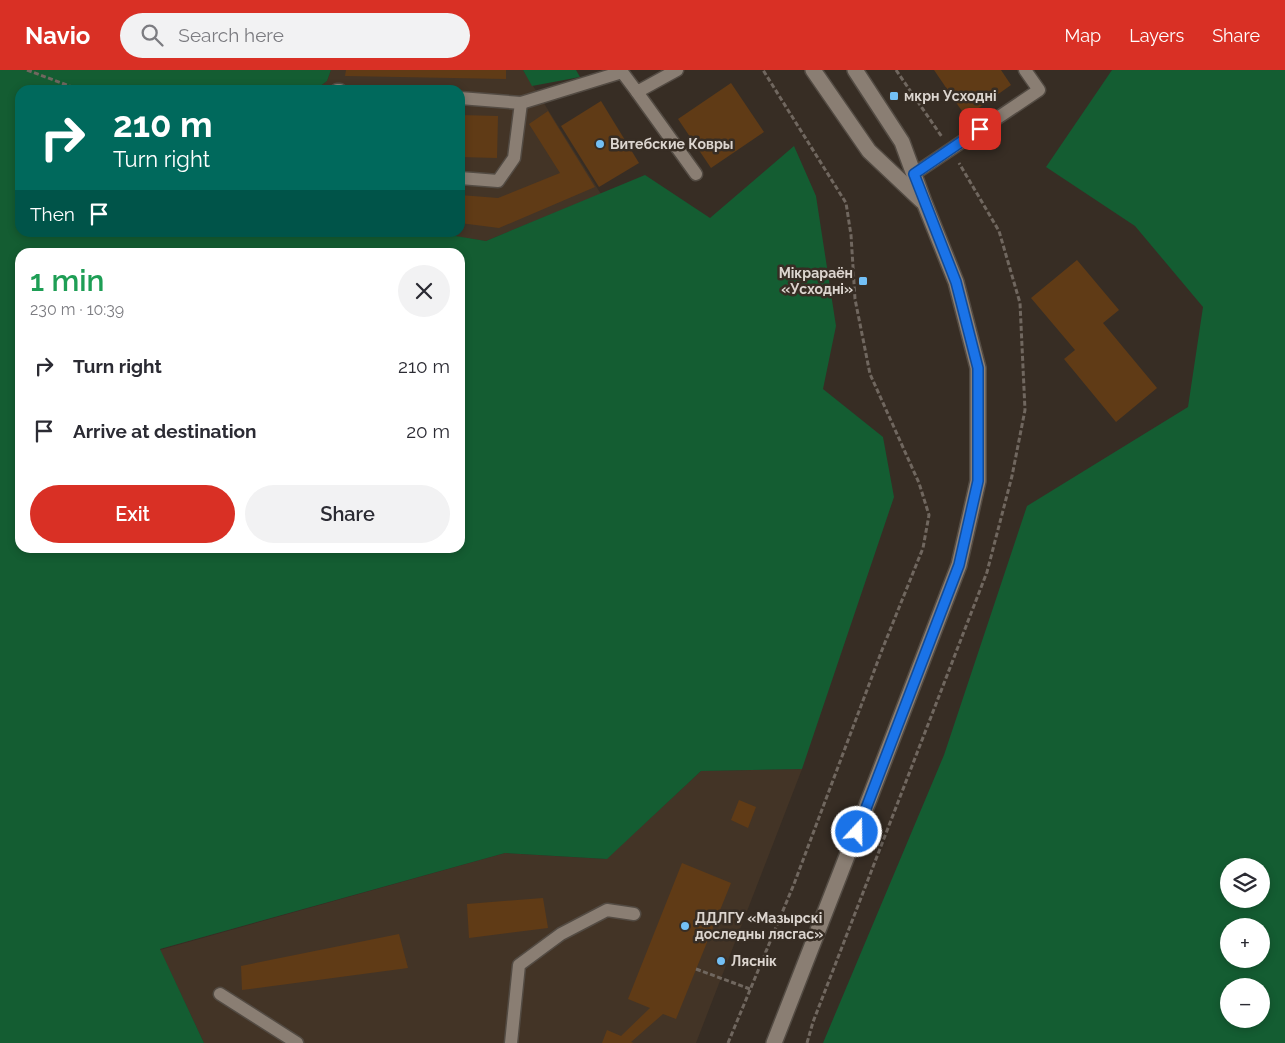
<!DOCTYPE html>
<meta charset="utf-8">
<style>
:root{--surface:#fff;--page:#f2f2f3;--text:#2b2b33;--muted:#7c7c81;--accent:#d93025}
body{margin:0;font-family:Raleway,sans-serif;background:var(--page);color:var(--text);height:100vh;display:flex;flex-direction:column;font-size:19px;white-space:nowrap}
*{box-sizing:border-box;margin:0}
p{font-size:16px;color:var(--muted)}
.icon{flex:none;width:28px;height:28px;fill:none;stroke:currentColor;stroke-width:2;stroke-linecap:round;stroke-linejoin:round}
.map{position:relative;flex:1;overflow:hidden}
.sheet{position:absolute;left:15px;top:178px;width:450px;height:305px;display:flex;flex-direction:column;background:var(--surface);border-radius:15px;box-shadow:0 2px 8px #0003}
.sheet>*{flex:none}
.hud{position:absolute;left:15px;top:15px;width:450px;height:152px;border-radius:15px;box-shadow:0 2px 8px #0003;background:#00695c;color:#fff;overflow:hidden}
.controls{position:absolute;left:1220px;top:788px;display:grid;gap:10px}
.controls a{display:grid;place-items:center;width:50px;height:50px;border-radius:50%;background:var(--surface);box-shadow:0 2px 8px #0003;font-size:25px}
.pin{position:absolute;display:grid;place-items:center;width:42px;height:42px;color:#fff;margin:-21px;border-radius:10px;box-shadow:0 2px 8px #0006}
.me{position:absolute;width:55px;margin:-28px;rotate:21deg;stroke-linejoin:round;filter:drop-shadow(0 0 4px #0008)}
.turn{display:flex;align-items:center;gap:18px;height:105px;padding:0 15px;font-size:22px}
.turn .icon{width:65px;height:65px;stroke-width:2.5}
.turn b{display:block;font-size:35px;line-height:42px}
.then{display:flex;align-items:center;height:48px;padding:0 15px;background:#0003;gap:10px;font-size:19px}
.round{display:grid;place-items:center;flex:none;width:52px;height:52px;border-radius:26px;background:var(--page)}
.overview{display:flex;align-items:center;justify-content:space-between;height:85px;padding:0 15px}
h1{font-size:30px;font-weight:600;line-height:38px;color:#1e9e55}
.cta{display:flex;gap:10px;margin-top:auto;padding:10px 15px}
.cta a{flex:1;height:58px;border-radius:30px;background:var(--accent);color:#fff;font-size:20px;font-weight:600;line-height:58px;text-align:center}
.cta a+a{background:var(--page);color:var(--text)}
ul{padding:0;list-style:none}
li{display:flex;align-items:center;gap:15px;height:65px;padding:0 15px}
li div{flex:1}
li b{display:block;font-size:19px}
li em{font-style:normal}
header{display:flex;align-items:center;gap:30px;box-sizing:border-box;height:70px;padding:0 25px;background:var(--accent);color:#fff}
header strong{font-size:24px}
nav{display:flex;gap:28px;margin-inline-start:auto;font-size:18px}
.search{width:350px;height:45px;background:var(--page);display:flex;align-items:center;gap:12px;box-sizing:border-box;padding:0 18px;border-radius:28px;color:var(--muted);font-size:19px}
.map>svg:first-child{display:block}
.built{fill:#433426}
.green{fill:#145d32;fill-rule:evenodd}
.building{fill:#603b16}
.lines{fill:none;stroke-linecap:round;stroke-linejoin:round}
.service-casing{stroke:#534b43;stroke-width:15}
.secondary-casing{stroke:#534b43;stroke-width:18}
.path{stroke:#70675f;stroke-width:3;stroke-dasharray:5 2.5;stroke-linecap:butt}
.service{stroke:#8a7e73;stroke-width:12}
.secondary{stroke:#8a7e73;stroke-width:15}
.route-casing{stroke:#114b97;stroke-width:12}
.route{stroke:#1a73e8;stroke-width:9}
.poi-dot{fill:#73c0f6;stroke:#372d24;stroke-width:2}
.labels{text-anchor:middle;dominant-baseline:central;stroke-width:5;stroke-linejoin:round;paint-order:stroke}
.poi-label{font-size:14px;font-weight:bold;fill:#dcd5cf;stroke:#372d24;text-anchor:start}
</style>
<header>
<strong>Navio</strong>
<div class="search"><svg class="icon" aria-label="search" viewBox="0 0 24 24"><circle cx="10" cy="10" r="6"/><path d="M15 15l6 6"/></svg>Search here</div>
<nav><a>Map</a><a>Layers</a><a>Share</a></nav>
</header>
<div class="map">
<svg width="1285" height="973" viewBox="0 0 1285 973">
<rect width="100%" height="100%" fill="#372d24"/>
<!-- built -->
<g class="built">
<polygon points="331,0 523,0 601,124 486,171 431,163 460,162 460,20 315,20 327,11"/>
<polygon points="802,699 696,973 204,973 160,880 505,783 606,789 701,701"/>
</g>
<!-- green -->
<g class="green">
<path d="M0 0H331L327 11 315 20H20V162H431L486 171 645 105 710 148 794 76 816 126 836 256 823 319 883 367 894 427 802 699 701 701 607 789 505 783 160 879 204 973H0ZM20 182H460V478H20Z"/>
<polygon points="523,0 576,0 580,7 532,16"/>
<path d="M1112 0H1285V973H823L944 685 1027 436 1188 337 1203 237 1135 156 1046 97ZM1261 796V829H1229V796ZM1229 856H1261V889H1229ZM1229 916H1261V949H1229Z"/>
</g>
<!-- building -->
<g class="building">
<polygon points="346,0 506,0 506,9 345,6"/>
<polygon points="934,0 1001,0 1011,15 966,47"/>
<polygon points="731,13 764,62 711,98 678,49"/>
<polygon points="601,31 639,93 599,117 561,56"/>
<polygon points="548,41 595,117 499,158 460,153 460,125 498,128 560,103 529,54"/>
<polygon points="460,45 498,46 497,88 460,87"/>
<polygon points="1077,190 1119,240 1103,253 1157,318 1116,352 1064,289 1075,280 1031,228"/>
<polygon points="739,730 756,737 748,758 731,750"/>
<polygon points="682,793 731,813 676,949 663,944 631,972 634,973 602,973 607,960 621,966 650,938 628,929"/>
<polygon points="543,828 548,858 469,868 467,834"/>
<polygon points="399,864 408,898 242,920 241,896"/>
</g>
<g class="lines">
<!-- service casing -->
<g class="service-casing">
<g id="service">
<polyline points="337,20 340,20"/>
<polyline points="637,22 696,104"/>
<polyline points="460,28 521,33 622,2 637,22 677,0"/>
<polyline points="914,104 1039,20 1025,0"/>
<polyline points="460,108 498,111 514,88 521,33"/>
<polyline points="220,924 297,973"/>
<polyline points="511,973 519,895 561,864 607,840 634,844"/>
</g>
</g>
<!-- secondary casing -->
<g class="secondary-casing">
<g id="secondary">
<polyline points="813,0 869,81 922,131"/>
<polyline points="774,973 870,727 959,495 978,411 978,298 956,212 924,132 902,72 855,0"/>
</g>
</g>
<!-- path -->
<g class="path">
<polyline points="27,0 80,20"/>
<polyline points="896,0 942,67"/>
<polyline points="696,899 750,919"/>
<polyline points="728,973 794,814 882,580 923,478 929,445 919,413 870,304 855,229 851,165 846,133 763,0"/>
<polyline points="807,973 813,952 987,502 1012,406 1025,340 1020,233 999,161 959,93"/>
</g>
<!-- service -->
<use href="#service" class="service"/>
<!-- secondary -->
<use href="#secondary" class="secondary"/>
</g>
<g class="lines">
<!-- route casing -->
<g class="route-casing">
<polyline id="route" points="857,762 959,495 978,411 978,298 956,212 914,104 980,59"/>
</g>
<!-- route -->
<use href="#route" class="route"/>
</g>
<!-- markers -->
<g class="poi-dot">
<rect x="889" y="21" width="10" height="10" rx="2.5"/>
<circle cx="600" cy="74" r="5"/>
<rect x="858" y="206" width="10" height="10" rx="2.5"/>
<circle cx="685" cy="856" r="5"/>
<circle cx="721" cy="891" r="5"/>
</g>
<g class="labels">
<!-- poi labels -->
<g class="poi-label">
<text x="904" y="26">мкрн Усходні</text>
<text x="610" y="74">Витебские Ковры</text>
<text x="853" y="203" text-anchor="end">Мікрараён<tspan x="853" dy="16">«Усходні»</tspan></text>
<text x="695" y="848">ДДЛГУ «Мазырскі<tspan x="695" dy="16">доследны лясгас»</tspan></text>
<text x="731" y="891">Ляснік</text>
</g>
</g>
</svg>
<div class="controls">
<a><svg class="icon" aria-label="layers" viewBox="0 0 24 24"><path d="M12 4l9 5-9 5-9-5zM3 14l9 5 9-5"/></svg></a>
<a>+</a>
<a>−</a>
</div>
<div class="pin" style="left:980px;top:59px;background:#d93025"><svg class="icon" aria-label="arrive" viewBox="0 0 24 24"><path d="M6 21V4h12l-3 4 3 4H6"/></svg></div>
<svg class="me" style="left:857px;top:762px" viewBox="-20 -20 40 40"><circle r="17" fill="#1a73e8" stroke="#fff" stroke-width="3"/><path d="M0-11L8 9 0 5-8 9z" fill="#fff"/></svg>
<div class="hud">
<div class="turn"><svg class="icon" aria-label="right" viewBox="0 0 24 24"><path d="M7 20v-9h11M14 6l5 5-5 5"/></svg><div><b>210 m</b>Turn right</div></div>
<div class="then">Then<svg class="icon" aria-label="arrive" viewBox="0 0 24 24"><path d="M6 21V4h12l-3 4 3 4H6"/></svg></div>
</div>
<section class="sheet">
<div class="overview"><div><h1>1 min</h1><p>230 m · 10:39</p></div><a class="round"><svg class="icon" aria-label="close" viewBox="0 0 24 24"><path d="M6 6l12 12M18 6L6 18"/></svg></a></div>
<ul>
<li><svg class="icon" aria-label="right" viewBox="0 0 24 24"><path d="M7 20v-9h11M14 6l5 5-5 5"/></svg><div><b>Turn right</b></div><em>210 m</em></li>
<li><svg class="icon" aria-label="arrive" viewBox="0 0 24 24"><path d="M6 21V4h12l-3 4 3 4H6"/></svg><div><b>Arrive at destination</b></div><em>20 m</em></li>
</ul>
<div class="cta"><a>Exit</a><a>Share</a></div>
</section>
</div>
